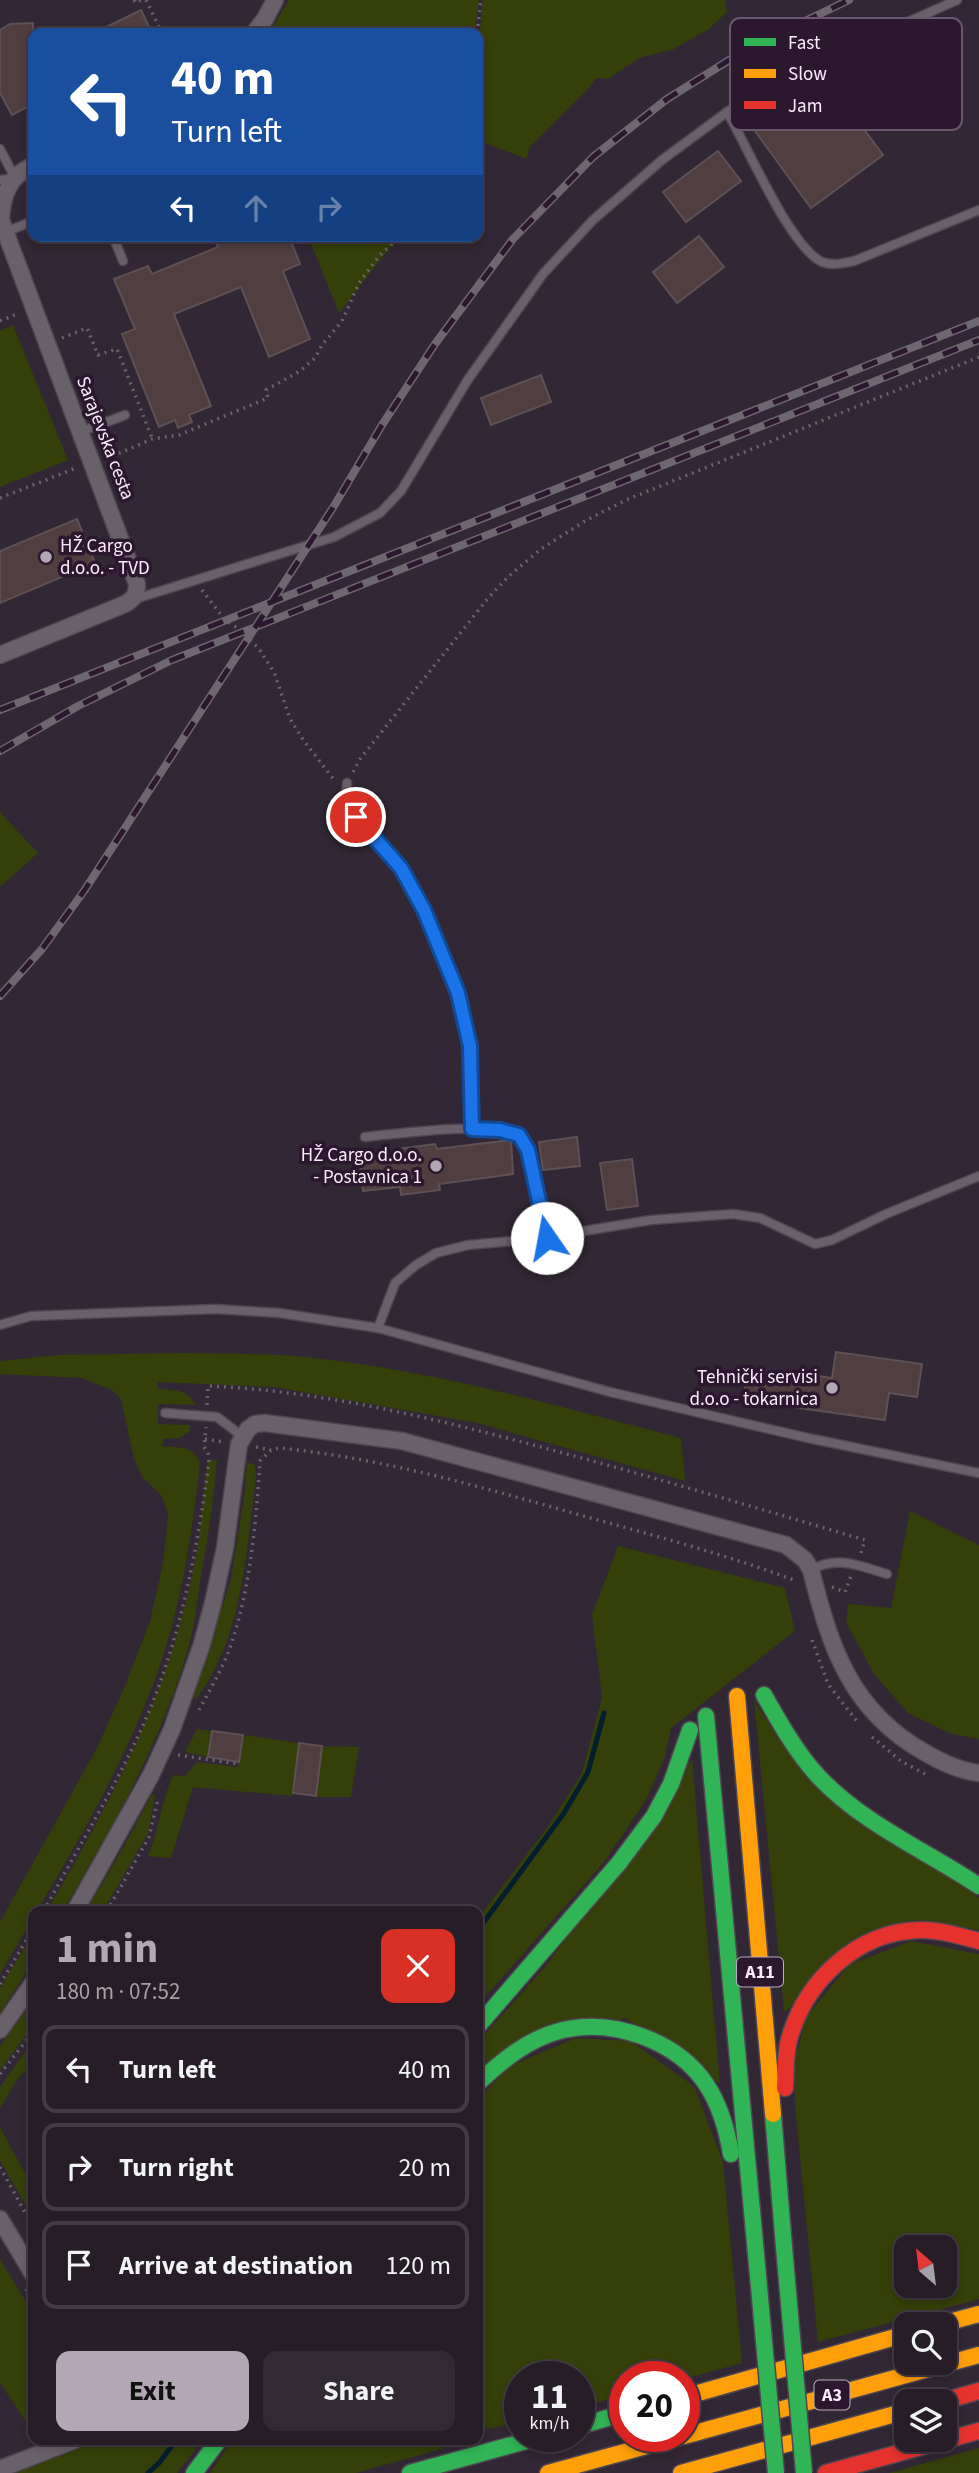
<!DOCTYPE html>
<meta charset="utf-8">
<style>
:root{--surface:#261d27;--page:#322a33;--text:#f1f3f6;--muted:#a4a2a7;--line:#423b44;--accent:#b3a7b5}
body{margin:0;font-family:"Source Sans 3",sans-serif;background:var(--page);color:var(--text);height:100vh;display:flex;flex-direction:column;font-size:26px;white-space:nowrap}
*{box-sizing:border-box;margin:0}
p{font-size:23px;color:var(--muted)}
.icon{flex:none;width:38px;height:38px;fill:none;stroke:currentColor;stroke-width:2;stroke-linecap:round;stroke-linejoin:round}
.map{position:relative;flex:1;overflow:hidden}
.details{position:absolute;left:28px;top:1906px;width:455px;height:539px;display:flex;flex-direction:column;background:var(--surface);border-radius:14px;box-shadow:0 4px 10px #0003,0 0 0 2px var(--line)}
.details>*{flex:none}
.banner{position:absolute;left:28px;top:28px;width:455px;height:214px;border-radius:14px;box-shadow:0 4px 10px #0003,0 0 0 2px var(--line);background:#1a4fa0;color:#fff;overflow:hidden}
.needle{width:46px;rotate:332deg}
.fabs{position:absolute;left:894px;top:2235px;display:grid;gap:14px}
.fabs a{display:grid;place-items:center;width:63px;height:63px;border-radius:14px;background:var(--surface);box-shadow:0 4px 10px #0003,0 0 0 2px var(--line);font-size:35px}
.speed{position:absolute;left:504px;top:2361px;display:flex;gap:14px;font-size:35px;font-weight:700;text-align:center}
.speed>*{display:grid;place-content:center;width:91px;height:91px;border-radius:50%;background:var(--surface);box-shadow:0 4px 10px #0003,0 0 0 2px var(--line);line-height:1}
.speed small{font-size:18px;font-weight:400}
.speed .limit{border:10px solid #d22;background:#fff;color:#111}
.pin{position:absolute;display:grid;place-items:center;width:60px;height:60px;color:#fff;margin:-30px;border:4px solid #fff;border-radius:50%;box-shadow:0 2px 7px #0007}
.me{position:absolute;width:77px;margin:-38px;rotate:348deg;stroke-linejoin:round;filter:drop-shadow(0 0 5px #0008)}
.turn{display:flex;align-items:center;gap:24px;height:147px;padding:0 28px;font-size:32px}
.turn .icon{width:91px;height:91px;stroke-width:2.5}
.turn b{display:block;font-size:49px;line-height:60px}
.lanes{display:flex;align-items:center;height:66px;padding:0 28px;background:#0003;justify-content:center;gap:35px;direction:ltr}
.lanes .off{opacity:.35}
.round{display:grid;place-items:center;flex:none;width:74px;height:74px;border-radius:14px;background:var(--page)}
.summary{display:flex;align-items:center;justify-content:space-between;height:119px;padding:0 28px}
h1{font-size:42px;font-weight:700;line-height:52px;color:var(--accent)}
.action{display:flex;gap:14px;margin-top:auto;padding:14px 28px}
.action a{flex:1;height:80px;border-radius:14px;background:var(--accent);color:#111;font-size:28px;font-weight:700;line-height:80px;text-align:center}
.action a+a{background:var(--page);color:var(--text)}
ul{padding:0;list-style:none}
li{display:flex;align-items:center;gap:21px;height:88px;margin:0 14px 10px;padding:0 14px;border:4px solid var(--line);border-radius:14px}
li div{flex:1}
li b{display:block;font-size:26px}
li em{font-style:normal}
.map>svg:first-child{display:block}
.green{fill:#343f09;fill-rule:evenodd}
.lines{fill:none;stroke-linecap:round;stroke-linejoin:round}
.stream{stroke:#051e2e;stroke-width:5}
.building{fill:#513e40;stroke:#5d5156;stroke-width:2}
.lane-casing{stroke:#4e4550;stroke-width:11}
.street-casing{stroke:#4e4550;stroke-width:19}
.fast-casing{stroke:#4e4550;stroke-width:19}
.slow-casing{stroke:#4e4550;stroke-width:19}
.jam-casing{stroke:#4e4550;stroke-width:19}
.path{stroke:#6a626b;stroke-width:3.5;stroke-dasharray:2 5;stroke-linecap:butt}
.lane{stroke:#69616a;stroke-width:8}
.street{stroke:#69616a;stroke-width:16}
.fast{stroke:#30b455;stroke-width:16}
.slow{stroke:#ff9f0a;stroke-width:16}
.jam{stroke:#e5322d;stroke-width:16}
.rail-casing{stroke:#6e6670;stroke-width:8}
.rail{stroke:#2b182e;stroke-width:5;stroke-dasharray:16;stroke-linecap:butt}
.fast-bridge-casing{stroke:#4e4550;stroke-width:19;stroke-linecap:butt}
.fast-bridge{stroke:#30b455;stroke-width:16}
.route-casing{stroke:#114b97;stroke-width:18}
.route{stroke:#1a73e8;stroke-width:12}
.poi-dot{fill:#b3a7b5;stroke:#2b182e;stroke-width:2.5}
.labels{text-anchor:middle;dominant-baseline:central;stroke-width:7;stroke-linejoin:round;paint-order:stroke}
.shield{fill:#2b182e;stroke:#bbacbe;stroke-width:2}
.shield-label{font-size:18px;font-weight:bold;fill:#f9ecfb}
.street-label{font-size:19px;fill:#f9ecfb;stroke:#2b182e}
.poi-label{font-size:19px;fill:#f9ecfb;stroke:#2b182e;text-anchor:end}
.key{fill:#2b182e;stroke:#69586c;stroke-width:2}
.key-label{font-size:19px;fill:#f9ecfb}
</style>
<div class="map">
<svg width="979" height="2473" viewBox="0 0 979 2473">
<rect width="100%" height="100%" fill="#322734"/>
<!-- green -->
<g class="green">
<polygon points="289,0 479,0 474,33 269,33"/>
<polygon points="483,0 725,0 727,12 709,29 674,49 639,58 608,79 596,78 588,89 530,147 526,159 478,140 478,50"/>
<polygon points="308,236 399,236 339,313"/>
<polygon points="13,325 68,460 0,487 0,331"/>
<polygon points="0,812 38,853 0,887"/>
<path d="M183 1353C223 1354 265 1353 305 1357 433 1370 558 1406 681 1438L685 1481 477 1423 274 1387 158 1382V1389C173 1390 189 1389 195 1405L158 1404V1424L190 1425V1431L180 1438 163 1439 162 1446C179 1448 194 1445 200 1464 192 1533 182 1602 159 1668 129 1754 83 1833 37 1911H33V1918L0 1974V1922L97 1748 125 1686 150 1621 163 1563 168 1515 162 1496 142 1477 134 1459 121 1400 112 1390 81 1378 0 1374V1361L57 1355Z"/>
<path d="M210 1460H217C214 1499 208 1538 201 1577 197 1603 194 1630 186 1656 159 1747 111 1829 63 1911H47C109 1804 165 1702 191 1580 200 1542 203 1502 207 1464Z"/>
<path d="M247 1462 255 1465 256 1476C247 1549 242 1640 196 1699L193 1698 231 1579 244 1497Z"/>
<polygon points="910,1511 979,1545 979,1739 951,1734 908,1713 874,1674 846,1622 848,1604 891,1608"/>
<polygon points="618,1546 785,1588 795,1631 671,1728 665,1757 646,1800 605,1861 478,2005 478,1918 547,1828 582,1773 602,1697 592,1615"/>
<polygon points="754,1700 783,1746 979,1898 979,1930 916,1920 784,2012"/>
<polygon points="197,1729 212,1731 208,1757 185,1752"/>
<path d="M243 1735 299 1743 293 1796 193 1787 171 1858 148 1856C159 1830 161 1802 173 1775L185 1776 197 1762 238 1767Z"/>
<polygon points="322,1746 359,1747 351,1797 316,1797"/>
<polygon points="692,1759 720,2084 625,2018 478,2069 478,2042 548,1963"/>
<polygon points="152,1794 155,1795 148,1833 103,1911 86,1911 123,1848"/>
<polygon points="33,1934 33,1962 0,2013 0,1988"/>
<path d="M911 1941 979 1954V2299L818 2342 795 2106V2060L806 2017 849 1965ZM906 2247H945V2286H906Z"/>
<polygon points="33,2000 33,2026 0,2070 0,2046"/>
<polygon points="576,2038 630,2041 694,2086 723,2162 742,2363 684,2379 684,2376 625,2376 625,2395 579,2407 579,2376 520,2376 520,2423 478,2430 478,2099 510,2066"/>
<polygon points="33,2041 33,2064 18,2078 0,2108 0,2087"/>
<polygon points="0,2127 33,2188 33,2217 0,2161"/>
<polygon points="0,2259 33,2313 33,2432 0,2383"/>
<polygon points="100,2440 203,2440 177,2473 16,2473"/>
<polygon points="232,2440 418,2440 445,2448 356,2473 210,2473"/>
<polygon points="979,2448 979,2473 889,2473"/>
</g>
<g class="lines">
<!-- stream -->
<g class="stream">
<polyline points="478,1930 564,1813 588,1772 604,1713"/>
<polyline points="148,2473 160,2462 176,2440"/>
</g>
</g>
<!-- building -->
<g class="building">
<polygon points="141,10 152,33 94,33"/>
<polygon points="33,23 33,104 12,115 0,93 0,30 10,24"/>
<polygon points="827,79 883,155 811,208 755,131"/>
<polygon points="718,151 741,181 686,222 663,192"/>
<polygon points="228,236 289,236 300,264 283,271 310,339 269,357 241,287 174,314 211,406 189,415 192,422 178,428 175,420 159,427 122,334 135,329 114,279 148,266 152,274 218,247 216,241"/>
<polygon points="699,236 724,267 677,303 653,272"/>
<polygon points="541,375 551,402 491,425 481,398"/>
<polygon points="77,519 95,563 0,603 0,551"/>
<polygon points="577,1137 580,1166 543,1170 539,1142"/>
<polygon points="511,1140 513,1174 439,1184 440,1190 401,1195 400,1187 363,1191 359,1158 397,1154 399,1149 435,1144 437,1149"/>
<polygon points="632,1159 638,1206 607,1210 600,1163"/>
<polygon points="836,1352 922,1364 917,1397 889,1393 885,1420 743,1400 748,1371 783,1376 791,1372 832,1378"/>
<polygon points="212,1731 243,1735 239,1762 208,1757"/>
<polygon points="299,1743 322,1746 316,1796 293,1793"/>
</g>
<g class="lines">
<!-- lane casing -->
<g class="lane-casing">
<g id="lane">
<path d="M727 112C748 147 789 246 822 262 833 266 844 263 854 261L979 210"/>
<polyline points="0,149 15,178 0,180"/>
<polyline points="3,233 33,221"/>
<polyline points="113,236 123,261"/>
<polyline points="80,432 125,415"/>
<polyline points="135,599 334,537 380,513 401,491 467,381 543,274 593,220 662,160 727,112 769,87 814,64 957,0"/>
<polyline points="347,783 346,799 356,817 401,868 424,910 459,993 469,1046 472,1129"/>
<path d="M365 1137C416 1132 468 1123 519 1134L528 1150 546 1238"/>
<polyline points="0,1325 31,1316 215,1309 279,1313 378,1328 610,1392 808,1438 979,1473"/>
<polyline points="378,1328 395,1283 416,1265 436,1253 468,1245 535,1239 651,1220 733,1214 760,1218 815,1244 832,1240 886,1214 979,1176"/>
<polyline points="165,1413 217,1417 242,1436"/>
<path d="M811 1570C837 1555 860 1566 887 1574"/>
</g>
</g>
<!-- street casing -->
<g class="street-casing">
<g id="street">
<polyline points="254,33 265,19 275,0"/>
<path d="M0 655 125 604C134 599 137 594 137 584L1 220C2 196 9 175 33 166"/>
<path d="M75 1911 151 1775 172 1729 202 1644 213 1603 225 1548 239 1444 248 1429 255 1424 265 1423 402 1441 786 1545 805 1560 811 1570C830 1647 851 1711 924 1752 941 1762 959 1771 979 1773"/>
<polyline points="0,2030 33,1983"/>
<polyline points="0,2219 33,2274"/>
<polyline points="0,2469 75,2440"/>
</g>
</g>
<!-- fast casing -->
<g class="fast-casing">
<g id="fast">
<path d="M764 1695C780 1723 796 1752 818 1776 863 1824 925 1850 979 1886"/>
<polyline points="706,1716 756,2254"/>
<polyline points="478,2026 619,1863 654,1816 671,1784 690,1730"/>
<path d="M478 2083C503 2060 529 2038 563 2030 613 2018 677 2041 706 2084 720 2105 727 2130 731 2154"/>
<polyline points="773,2114 784,2247"/>
<polyline points="579,2426 625,2413"/>
<polyline points="194,2473 219,2440"/>
<polyline points="410,2473 544,2436"/>
</g>
</g>
<!-- slow casing -->
<g class="slow-casing">
<g id="slow">
<polyline points="737,1696 773,2114"/>
<polyline points="942,2324 979,2314"/>
<polyline points="684,2397 906,2334"/>
<polyline points="684,2436 979,2355"/>
<polyline points="548,2473 683,2436"/>
<polyline points="681,2473 906,2411"/>
</g>
</g>
<!-- jam casing -->
<g class="jam-casing">
<g id="jam">
<path d="M785 2088C786 2072 785 2055 789 2040 805 1981 857 1931 921 1930 941 1930 960 1936 979 1941"/>
<polyline points="944,2401 979,2391"/>
<polyline points="826,2473 979,2431"/>
</g>
</g>
<!-- path -->
<g class="path">
<polyline points="134,0 136,3 141,0"/>
<polyline points="146,0 162,33"/>
<polyline points="477,33 481,0"/>
<polyline points="0,321 17,314"/>
<polyline points="62,338 87,328 98,355 117,349 152,438"/>
<polyline points="106,459 152,439 179,435 268,398 266,390 300,371 315,358 322,345 342,321 359,283 380,255 401,236"/>
<polyline points="0,498 76,468"/>
<polyline points="202,590 225,620 242,631 259,649 274,672 290,719 304,741 335,781"/>
<polyline points="353,772 360,759 489,597 509,576 541,549 585,521 626,500 979,357"/>
<path d="M207 1405 208 1386C324 1391 437 1419 548 1449 654 1477 760 1509 865 1540L861 1553"/>
<polyline points="205,1439 224,1442"/>
<polyline points="256,1447 271,1450"/>
<polyline points="832,1587 845,1592 851,1576"/>
<polyline points="812,1640 828,1684 859,1724"/>
<path d="M199 1710C211 1688 224 1666 232 1642 251 1584 256 1521 260 1461L271 1450 279 1448C382 1458 481 1487 580 1515 652 1535 724 1554 794 1580L795 1583"/>
<polyline points="872,1737 901,1761 925,1774"/>
<polyline points="178,1755 238,1764"/>
<path d="M44 1911C80 1843 123 1776 152 1704 183 1626 198 1544 209 1462L208 1453 204 1447 206 1427"/>
<polyline points="107,1911 149,1837 158,1799"/>
<polyline points="0,1984 33,1929"/>
<polyline points="0,2074 33,2032"/>
<polyline points="0,2167 33,2227"/>
<polyline points="26,2289 33,2302"/>
</g>
<!-- lane -->
<use href="#lane" class="lane"/>
<!-- street -->
<use href="#street" class="street"/>
<!-- fast -->
<use href="#fast" class="fast"/>
<!-- slow -->
<use href="#slow" class="slow"/>
<!-- jam -->
<use href="#jam" class="jam"/>
<!-- rail casing -->
<g class="rail-casing">
<g id="rail">
<polyline points="0,710 979,321"/>
<polyline points="0,751 78,706 172,660 979,340"/>
<polyline points="0,996 42,949 84,891 334,506 382,425 435,344 513,239 593,157 667,99 747,49 849,0"/>
</g>
</g>
<!-- rail -->
<use href="#rail" class="rail"/>
<!-- fast-bridge casing -->
<g class="fast-bridge-casing">
<g id="fast-bridge">
<polyline points="784,2247 804,2473"/>
<polyline points="756,2254 776,2473"/>
</g>
</g>
<!-- fast-bridge -->
<use href="#fast-bridge" class="fast-bridge"/>
</g>
<g class="lines">
<!-- route casing -->
<g class="route-casing">
<polyline id="route" points="356,817 401,868 424,910 458,993 470,1046 472,1129 500,1130 519,1135 528,1150 547,1238"/>
</g>
<!-- route -->
<use href="#route" class="route"/>
</g>
<!-- markers -->
<g class="poi-dot">
<circle cx="46" cy="557" r="7"/>
<circle cx="436" cy="1166" r="7"/>
<circle cx="832" cy="1388" r="7"/>
</g>
<g class="labels">
<!-- shield labels -->
<g class="shield">
<rect x="737" y="1957.5" width="46" height="29" rx="5"/>
<rect x="814.5" y="2380.5" width="35" height="29" rx="5"/>
</g>
<g class="shield-label">
<text x="760" y="1972">A11</text>
<text x="832" y="2395">A3</text>
</g>
<!-- street labels -->
<g class="street-label">
<text transform="translate(105 438) rotate(69)">Sarajevska cesta</text>
</g>
<!-- poi labels -->
<g class="poi-label">
<text x="60" y="546" text-anchor="start">HŽ Cargo<tspan x="60" dy="22">d.o.o. - TVD</tspan></text>
<text x="422" y="1155">HŽ Cargo d.o.o.<tspan x="422" dy="22">- Postavnica 1</tspan></text>
<text x="818" y="1377">Tehnički servisi<tspan x="818" dy="22">d.o.o - tokarnica</tspan></text>
</g>
</g>
<!-- legend -->
<rect x="730" y="18" width="232" height="112" rx="10" class="key"/>
<rect x="744" y="38" width="32" height="8" fill="#30b455"/>
<rect x="744" y="69" width="32" height="9" fill="#ff9f0a"/>
<rect x="744" y="101" width="32" height="8" fill="#e5322d"/>
<g class="key-label">
<text x="788" y="49">Fast</text>
<text x="788" y="80">Slow</text>
<text x="788" y="112">Jam</text>
</g>
</svg>
<div class="fabs">
<a><svg class="needle" viewBox="-14 -14 28 28"><path d="M0-13l5 13h-10z" fill="#e53935"/><path d="M0 13l5-13h-10z" fill="#a4a2a7"/></svg></a>
<a><svg class="icon" aria-label="search" viewBox="0 0 24 24"><circle cx="10" cy="10" r="6"/><path d="M15 15l6 6"/></svg></a>
<a><svg class="icon" aria-label="layers" viewBox="0 0 24 24"><path d="M12 4l9 5-9 5-9-5zM3 14l9 5 9-5"/></svg></a>
</div>
<div class="speed"><div>11<small>km/h</small></div><div class="limit">20</div></div>
<div class="pin" style="left:356px;top:817px;background:#d93025"><svg class="icon" aria-label="arrive" viewBox="0 0 24 24"><path d="M6 21V4h12l-3 4 3 4H6"/></svg></div>
<svg class="me" style="left:547px;top:1238px" viewBox="-20 -20 40 40"><circle r="19" fill="#fff"/><path d="M0-13L10 11 0 6-10 11z" fill="#1a73e8"/></svg>
<div class="banner">
<div class="turn"><svg class="icon" aria-label="left" viewBox="0 0 24 24"><path d="M17 20v-9H6M10 6l-5 5 5 5"/></svg><div><b>40 m</b>Turn left</div></div>
<div class="lanes"><svg class="icon" aria-label="left" viewBox="0 0 24 24"><path d="M17 20v-9H6M10 6l-5 5 5 5"/></svg><svg class="icon off" aria-label="ahead" viewBox="0 0 24 24"><path d="M12 20V5M6 11l6-6 6 6"/></svg><svg class="icon off" aria-label="right" viewBox="0 0 24 24"><path d="M7 20v-9h11M14 6l5 5-5 5"/></svg></div>
</div>
<section class="details">
<div class="summary"><div><h1>1 min</h1><p>180 m · 07:52</p></div><a class="round" style="background:#d93025;color:#fff"><svg class="icon" aria-label="close" viewBox="0 0 24 24"><path d="M6 6l12 12M18 6L6 18"/></svg></a></div>
<ul>
<li><svg class="icon" aria-label="left" viewBox="0 0 24 24"><path d="M17 20v-9H6M10 6l-5 5 5 5"/></svg><div><b>Turn left</b></div><em>40 m</em></li>
<li><svg class="icon" aria-label="right" viewBox="0 0 24 24"><path d="M7 20v-9h11M14 6l5 5-5 5"/></svg><div><b>Turn right</b></div><em>20 m</em></li>
<li><svg class="icon" aria-label="arrive" viewBox="0 0 24 24"><path d="M6 21V4h12l-3 4 3 4H6"/></svg><div><b>Arrive at destination</b></div><em>120 m</em></li>
</ul>
<div class="action"><a>Exit</a><a>Share</a></div>
</section>
</div>
